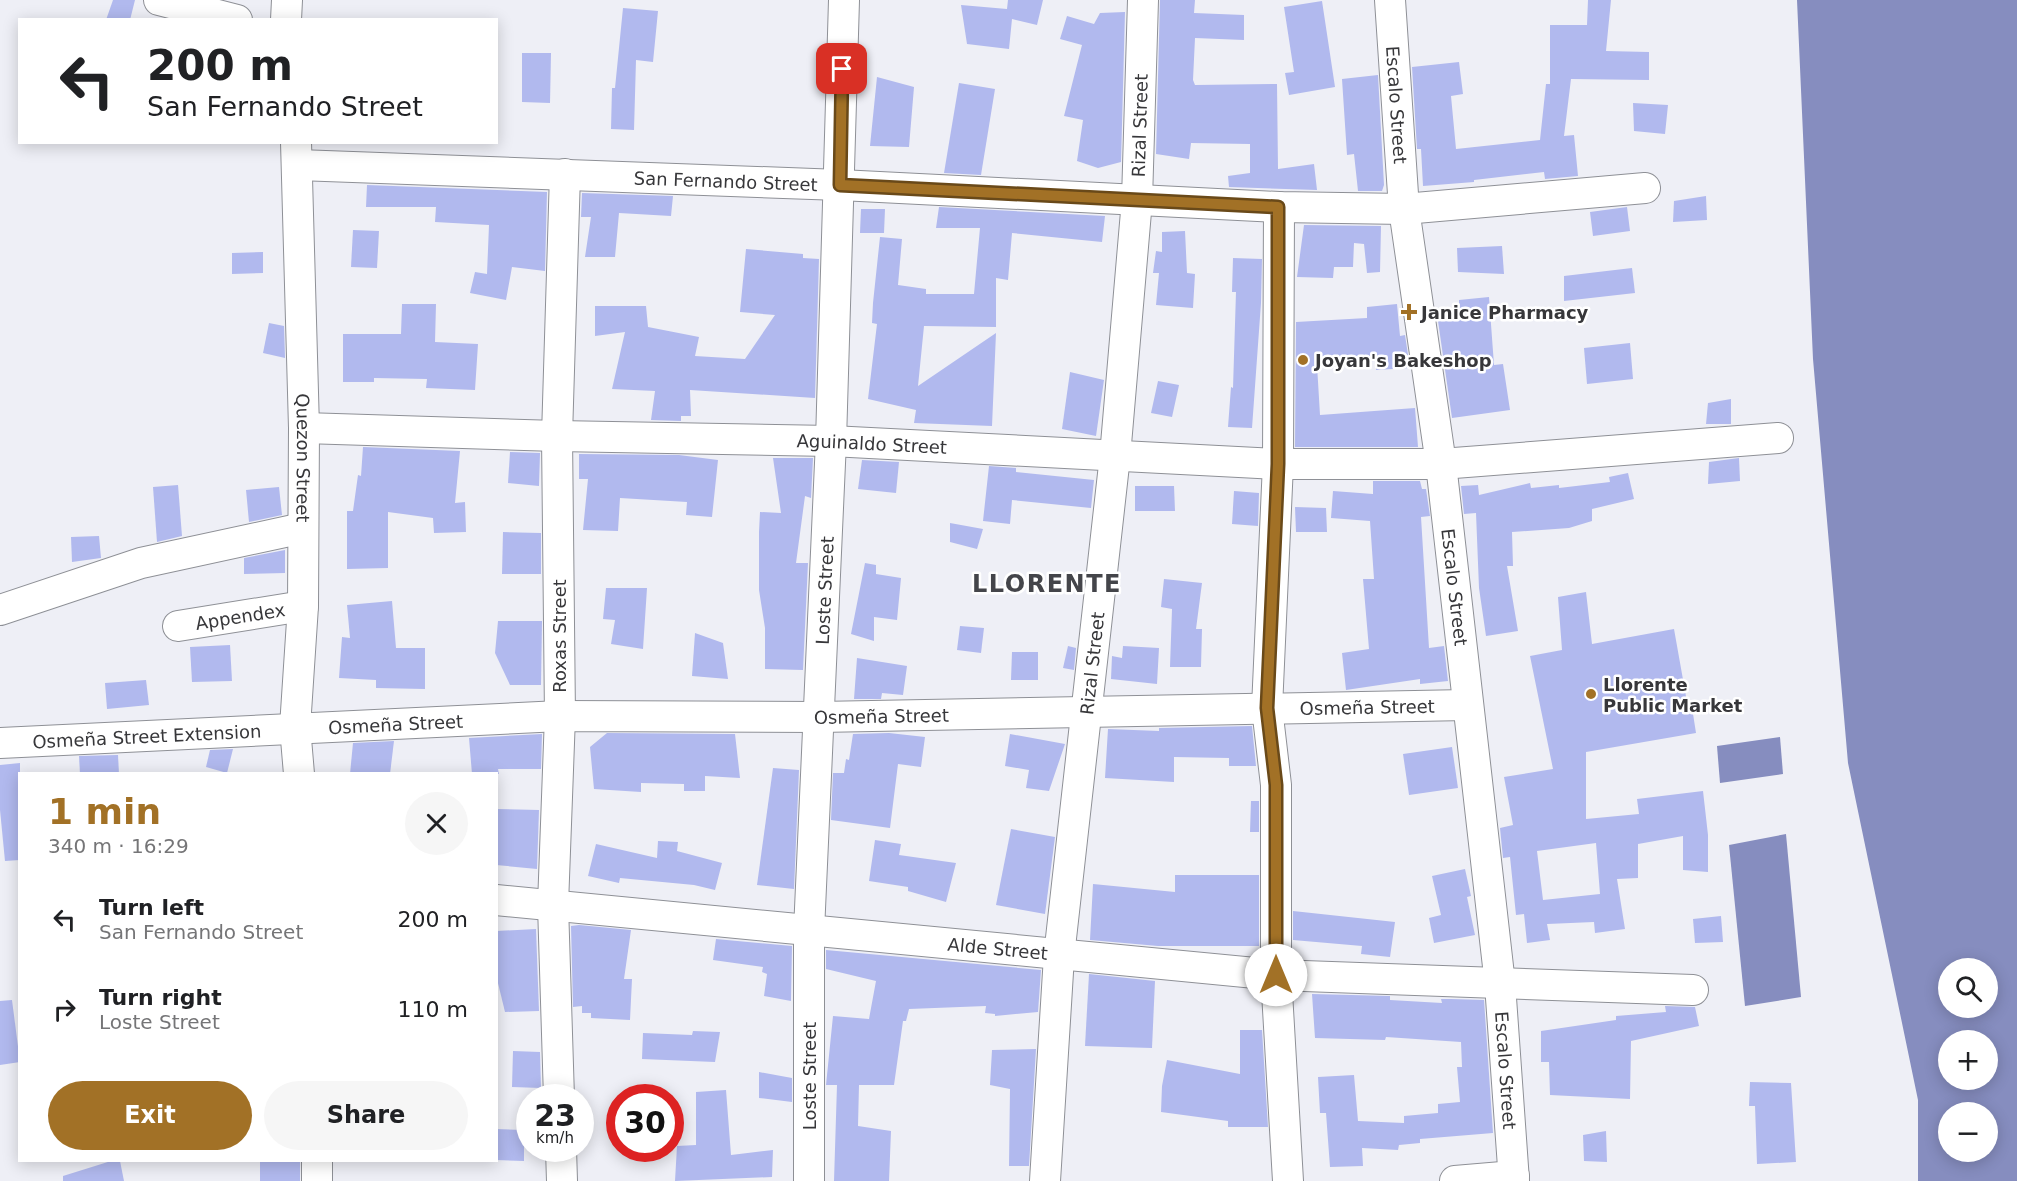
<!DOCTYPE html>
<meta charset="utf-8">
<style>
:root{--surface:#fff;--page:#f6f6f6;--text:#202124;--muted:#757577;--accent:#a27126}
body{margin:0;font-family:"DejaVu Sans",sans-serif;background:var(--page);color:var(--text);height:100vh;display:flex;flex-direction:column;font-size:22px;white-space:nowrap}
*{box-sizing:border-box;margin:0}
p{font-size:20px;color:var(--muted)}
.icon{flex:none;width:33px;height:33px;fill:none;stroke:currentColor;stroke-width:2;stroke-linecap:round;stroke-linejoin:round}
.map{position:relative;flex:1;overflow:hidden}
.details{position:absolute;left:18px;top:772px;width:480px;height:390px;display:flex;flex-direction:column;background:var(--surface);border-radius:0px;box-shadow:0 3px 15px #0003}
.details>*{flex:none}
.hud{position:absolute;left:18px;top:18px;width:480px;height:126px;border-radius:0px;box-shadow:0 3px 15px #0003;background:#fff;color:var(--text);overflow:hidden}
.tools{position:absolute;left:1938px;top:958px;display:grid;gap:12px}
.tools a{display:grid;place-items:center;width:60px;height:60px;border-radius:50%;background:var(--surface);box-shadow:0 3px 15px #0003;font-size:30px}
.speed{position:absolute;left:516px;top:1084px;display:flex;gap:12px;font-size:30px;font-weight:700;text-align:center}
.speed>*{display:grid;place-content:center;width:78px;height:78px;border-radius:50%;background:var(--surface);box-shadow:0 3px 15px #0003;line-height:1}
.speed small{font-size:15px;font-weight:400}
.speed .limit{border:9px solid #d22;background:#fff;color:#111}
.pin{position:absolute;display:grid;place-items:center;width:51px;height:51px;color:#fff;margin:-26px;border-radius:12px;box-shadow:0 3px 9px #0006}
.me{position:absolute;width:66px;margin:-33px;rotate:0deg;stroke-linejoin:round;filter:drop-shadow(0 0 4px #0008)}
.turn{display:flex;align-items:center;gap:21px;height:126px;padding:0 30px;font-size:27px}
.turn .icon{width:78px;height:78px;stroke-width:2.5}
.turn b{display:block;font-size:42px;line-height:51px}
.round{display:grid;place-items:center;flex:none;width:63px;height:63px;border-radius:32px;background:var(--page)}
.summary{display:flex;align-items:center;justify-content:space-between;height:102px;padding:0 30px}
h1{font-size:36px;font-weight:800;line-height:45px;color:var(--accent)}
.cta{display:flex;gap:12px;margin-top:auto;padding:12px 30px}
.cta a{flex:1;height:69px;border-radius:36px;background:var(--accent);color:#fff;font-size:24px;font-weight:800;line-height:69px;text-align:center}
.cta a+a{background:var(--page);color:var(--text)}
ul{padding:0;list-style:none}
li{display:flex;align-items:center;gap:18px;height:90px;padding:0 30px}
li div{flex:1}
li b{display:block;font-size:22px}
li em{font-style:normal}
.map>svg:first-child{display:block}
.water{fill:#868dbf;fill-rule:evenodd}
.building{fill:#b1b9ee;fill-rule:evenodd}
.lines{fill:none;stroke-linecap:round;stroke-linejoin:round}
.minor-casing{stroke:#8e9096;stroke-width:32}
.minor{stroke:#fff;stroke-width:30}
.route-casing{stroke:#694919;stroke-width:15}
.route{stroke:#a27126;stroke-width:10}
.poi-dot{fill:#a27126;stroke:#fff;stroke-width:2}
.labels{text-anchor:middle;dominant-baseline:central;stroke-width:5;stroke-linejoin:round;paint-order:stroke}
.street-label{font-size:18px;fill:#37373a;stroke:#fff}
.poi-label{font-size:18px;font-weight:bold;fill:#37373a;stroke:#fff;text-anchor:start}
.district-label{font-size:24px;font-weight:bold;letter-spacing:1.5px;fill:#44454a;stroke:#fff}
</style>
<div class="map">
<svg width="2017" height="1181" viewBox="0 0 2017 1181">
<rect width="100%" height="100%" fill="#eeeff6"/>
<!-- water -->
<g class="water">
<path d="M1797 0H2017V1181H1918V1100L1848 763 1813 359ZM1948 969H1988V1008H1948ZM1948 1041H1988V1080H1948ZM1948 1113H1988V1152H1948Z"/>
<polygon points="1780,737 1783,774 1720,783 1717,746"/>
<polygon points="1786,834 1801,997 1745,1006 1729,845"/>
</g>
<!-- building -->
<g class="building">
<polygon points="113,0 135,0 130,20 106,20"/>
<polygon points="1008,0 1043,0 1037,25 1012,19 1009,49 967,44 961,5 1007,9"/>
<polygon points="1160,0 1195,0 1194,13 1244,15 1244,40 1195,38 1193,80 1195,85 1277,84 1278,169 1314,164 1317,190 1229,187 1228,176 1250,173 1250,144 1191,143 1189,159 1156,154"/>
<polygon points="1588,0 1611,0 1606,51 1649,52 1649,80 1571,79 1564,136 1574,135 1578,176 1545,179 1544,172 1474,180 1474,182 1423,186 1421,149 1417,149 1412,67 1459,62 1463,94 1451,96 1456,149 1540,140 1546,84 1550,84 1550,25 1587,25"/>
<polygon points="1322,1 1335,87 1289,95 1285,73 1294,72 1284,7"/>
<polygon points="623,8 658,11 653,62 636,60 634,130 611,129 612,88 615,88"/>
<polygon points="1125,12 1121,162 1098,168 1077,161 1083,120 1064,116 1082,45 1060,39 1067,16 1094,24 1100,13"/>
<polygon points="522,53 551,53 550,103 522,102"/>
<polygon points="1378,75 1384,185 1382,191 1358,191 1354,154 1347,155 1342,79"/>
<polygon points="877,77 914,87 909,147 870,146"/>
<polygon points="959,83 995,89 981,175 944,173"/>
<polygon points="1633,103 1668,105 1665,134 1634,131"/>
<polygon points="367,185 547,192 545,271 512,267 506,300 470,293 475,272 487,274 489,225 435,222 436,207 366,207"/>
<polygon points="582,193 673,196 671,216 619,213 615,257 585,257 591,217 581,217"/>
<polygon points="1706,196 1707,220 1673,222 1674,201"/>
<polygon points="939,207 1105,216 1102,242 1012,233 1008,280 996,278 996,327 924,326 918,386 996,333 992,426 914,423 916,410 868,399 877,324 872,323 873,303 880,237 902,239 898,285 926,289 926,294 974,294 980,228 936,228"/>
<polygon points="1627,207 1630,231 1593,236 1590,212"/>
<polygon points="861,209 885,209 884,233 860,233"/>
<polygon points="1304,225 1381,226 1380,272 1367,273 1364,244 1354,243 1353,267 1334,267 1333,278 1297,277"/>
<polygon points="353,230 379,231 377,268 351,267"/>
<polygon points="1185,231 1187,273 1195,274 1193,308 1156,305 1159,273 1153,273 1156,251 1162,252 1162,232"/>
<polygon points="1502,246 1504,274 1458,272 1457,248"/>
<polygon points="746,249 803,254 803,258 819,259 815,398 690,390 691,416 681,416 681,421 651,420 655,391 612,389 625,332 595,336 595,306 646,306 648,327 699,337 695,356 745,359 775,315 740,312"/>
<polygon points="263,252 263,273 232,274 232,253"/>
<polygon points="1233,258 1262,259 1261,303 1252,428 1228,427 1231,387 1233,388 1236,292 1232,292"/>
<polygon points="1632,268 1635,293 1564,301 1564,276"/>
<polygon points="1489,297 1494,365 1503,364 1510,410 1452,418 1438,321 1459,319 1459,300"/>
<polygon points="402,304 436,304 435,342 478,344 475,390 426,388 427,379 374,378 374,382 343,382 343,334 401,334"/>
<polygon points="1397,304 1400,336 1405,335 1410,368 1376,370 1376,361 1317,365 1320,415 1415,408 1418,447 1295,447 1296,322 1367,318 1367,307"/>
<polygon points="269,323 284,326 285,358 263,353"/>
<polygon points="1630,343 1633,379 1587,384 1584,348"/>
<polygon points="1070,372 1104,380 1096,436 1062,429"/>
<polygon points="1158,381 1179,385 1172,417 1151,413"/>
<polygon points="1731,399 1731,424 1706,424 1708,403"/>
<polygon points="363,447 460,451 455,503 465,502 466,532 434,533 433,518 388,512 388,568 347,569 347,511 353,511 358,475 361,476"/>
<polygon points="510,452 540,453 539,486 508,483"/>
<polygon points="579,454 679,455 718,460 712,517 686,515 687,502 620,498 618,531 583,530 588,479 579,479"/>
<polygon points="773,458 813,458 811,498 805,496 796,563 808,563 803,670 765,669 765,628 759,590 759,532 760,512 781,513"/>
<polygon points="1739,458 1740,481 1708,484 1709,462"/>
<polygon points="862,460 899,462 896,493 858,489"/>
<polygon points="989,466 1016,468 1016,472 1094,480 1091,508 1012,500 1010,524 983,521"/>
<polygon points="1628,473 1634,499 1592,509 1592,521 1569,528 1512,532 1513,566 1507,566 1518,631 1486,636 1479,588 1476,513 1464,514 1461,486 1478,485 1479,495 1530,483 1531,488 1559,485 1559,488 1610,482 1609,477"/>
<polygon points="1373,481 1420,481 1422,489 1426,489 1430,516 1421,517 1429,648 1444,646 1448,681 1420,684 1420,679 1346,690 1342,653 1369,649 1363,579 1374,579 1370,521 1331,518 1333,491 1373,494"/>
<polygon points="178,485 182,536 157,542 153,487"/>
<polygon points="1135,486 1174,486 1175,511 1135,511"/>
<polygon points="279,487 282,515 249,522 246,490"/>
<polygon points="1234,491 1259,493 1258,526 1232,524"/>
<polygon points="1295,507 1326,508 1327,532 1296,532"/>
<polygon points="950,523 983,529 977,549 950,542"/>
<polygon points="503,532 541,533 541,574 502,574"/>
<polygon points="99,536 101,558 72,562 71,537"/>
<polygon points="285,550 285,573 244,574 244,558"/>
<polygon points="865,563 876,565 876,574 901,578 897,620 874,617 874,641 851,634"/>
<polygon points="1164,579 1202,583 1196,629 1202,629 1201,667 1170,667 1172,609 1161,607"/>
<polygon points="606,588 647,588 643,649 611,644 615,620 603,619"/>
<path d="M1586 592 1592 644 1674 629 1687 702 1691 701 1696 733 1586 752V819L1639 814 1637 799 1703 791 1708 835V872L1683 870V836L1638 844V878L1617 879 1625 929 1595 933 1594 922 1547 924 1550 940 1527 943 1524 914 1516 915 1510 857 1503 858 1500 828 1513 825 1504 777 1553 769 1530 656 1562 650 1558 597ZM1596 843 1600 894 1543 900 1537 851Z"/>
<polygon points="392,601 396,648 425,648 425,689 376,688 376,680 339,678 342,637 350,638 347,605"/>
<polygon points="498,621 542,621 541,685 510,685 495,653"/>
<polygon points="960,626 984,628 981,653 957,650"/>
<polygon points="695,633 723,643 728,679 692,676"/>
<polygon points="230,645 232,681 192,682 190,647"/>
<polygon points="1068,646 1076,648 1074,670 1063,668"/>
<polygon points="1123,646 1159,648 1157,684 1111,679 1112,656 1122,658"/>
<polygon points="1012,652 1038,652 1038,680 1011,680"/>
<polygon points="857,658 907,666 903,695 882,693 881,699 854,699"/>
<polygon points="146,680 149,705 107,709 105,683"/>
<polygon points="1252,726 1256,766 1229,766 1229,758 1174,757 1174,782 1105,778 1108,729 1159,731 1159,728"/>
<polygon points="607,733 735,734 740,778 705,776 705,791 684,791 684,784 641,783 641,792 594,789 590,747"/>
<polygon points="889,733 925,737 921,767 898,764 890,828 831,820 833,773 844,773 846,759 849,760 853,734"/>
<polygon points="542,734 541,769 498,769 499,774 472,774 469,738"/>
<polygon points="1010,734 1065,744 1049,791 1026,788 1029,770 1005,766"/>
<polygon points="394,741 390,774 350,774 353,743"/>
<polygon points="1452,747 1458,788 1409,795 1403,754"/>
<polygon points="233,749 227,773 206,767 210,750"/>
<polygon points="118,755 119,774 80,774 79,756"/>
<polygon points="20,763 20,860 5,861 0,810 0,765"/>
<polygon points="773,768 799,770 794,889 757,885"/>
<polygon points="1251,801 1259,801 1259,832 1250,832"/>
<polygon points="496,809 539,810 537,869 496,865"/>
<polygon points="1011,829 1055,837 1045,914 996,905"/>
<polygon points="875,840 901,844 899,855 956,863 946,902 908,891 908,887 869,881"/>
<polygon points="658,841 678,842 677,851 722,863 715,890 694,885 620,878 619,883 588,876 596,844 657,858"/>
<polygon points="1465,869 1471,896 1467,897 1475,935 1434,943 1429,918 1441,915 1432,876"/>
<polygon points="1175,875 1259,875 1259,946 1158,946 1090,940 1093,884 1175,892"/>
<polygon points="1293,911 1395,922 1390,957 1361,954 1362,946 1293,940"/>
<polygon points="1721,916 1723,942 1695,943 1693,919"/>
<polygon points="579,925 631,930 624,979 632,979 630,1020 591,1018 591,1013 582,1013 582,1006 573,1007 571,926"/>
<polygon points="536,929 539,1011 505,1012 496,975 496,931"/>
<polygon points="716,939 792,946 791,1001 764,996 767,974 762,972 763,967 713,960"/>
<polygon points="826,950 1041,970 1038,1012 995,1016 995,1014 985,1013 986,1006 909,1009 906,1021 903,1021 894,1085 859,1085 858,1126 891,1131 889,1181 834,1181 837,1085 826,1085 833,1016 869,1019 876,981 826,969"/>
<polygon points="1089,974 1155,981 1152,1048 1085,1046"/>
<polygon points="1312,994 1390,996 1390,1000 1442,1003 1441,999 1451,999 1484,1000 1493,1133 1420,1139 1420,1143 1399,1145 1398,1150 1362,1148 1363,1166 1330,1167 1326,1113 1320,1113 1318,1077 1354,1075 1358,1121 1404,1123 1404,1116 1438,1113 1438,1104 1460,1102 1457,1067 1462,1067 1461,1042 1386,1037 1385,1040 1315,1038"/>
<polygon points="12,1000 20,1062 0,1065 0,1001"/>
<polygon points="1665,1006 1695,1007 1699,1026 1631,1041 1630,1099 1550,1095 1549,1062 1541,1062 1541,1031 1616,1020 1616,1016 1666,1012"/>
<polygon points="1240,1030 1262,1030 1268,1127 1228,1127 1228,1121 1161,1112 1162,1086 1167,1060 1240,1074"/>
<polygon points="693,1031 720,1032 715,1062 642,1059 643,1033 692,1035"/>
<polygon points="1036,1049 1029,1166 1009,1166 1010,1089 990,1085 992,1050"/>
<polygon points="513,1051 540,1052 541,1088 512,1087"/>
<polygon points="759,1072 792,1078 792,1102 759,1098"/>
<polygon points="1750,1082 1791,1083 1796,1162 1757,1164 1755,1106 1749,1106"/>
<polygon points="726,1090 731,1155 773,1150 772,1177 675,1181 677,1146 696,1145 696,1092"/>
<polygon points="496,1129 524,1130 524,1161 496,1160"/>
<polygon points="1606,1131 1607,1162 1584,1161 1583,1135"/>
<polygon points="111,1161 120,1161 124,1181 63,1181 63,1176"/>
<rect x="260" y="1161" width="40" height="20"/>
</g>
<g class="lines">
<!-- minor casing -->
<g class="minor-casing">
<g id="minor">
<polyline points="159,0 237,20"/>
<path id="s1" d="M1390 0 1404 209 1441 464 1500 984 1514 1181"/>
<polyline points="286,20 287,0"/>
<path id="s2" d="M296 142 304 428 303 606 295 727 299 774"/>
<path id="s3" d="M298 165 840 185 1279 207 1404 209 1645 188"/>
<polyline points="1279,207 1278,464 1267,708 1276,785 1276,975 1288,1181"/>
<path id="s4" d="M304 428 557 436 831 441 1278 464H1441L1778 438"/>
<polyline points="0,610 141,563 303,528"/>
<path id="s5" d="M178 626 303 606"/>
<path id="s6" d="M0 743 560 716 819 717 1467 705"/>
<path id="s7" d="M496 900 1276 975 1693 990"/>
<polyline points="559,1098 553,905 560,716 557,436 565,174"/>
<polyline points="561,1149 562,1181"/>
<polyline points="317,1161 317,1181"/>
<path id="s8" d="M809 1181V931L831 441 844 0"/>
<path id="s9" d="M1045 1181 1059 956 1115 456 1137 200 1143 0"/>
<polyline points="1455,1181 1514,1176"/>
</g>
</g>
<!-- minor -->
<use href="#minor" class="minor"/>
</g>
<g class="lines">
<!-- route casing -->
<g class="route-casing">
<polyline id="route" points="842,69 840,185 1278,207 1278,464 1267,708 1276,785 1276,975"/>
</g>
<!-- route -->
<use href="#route" class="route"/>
</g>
<!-- markers -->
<g class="poi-dot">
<path d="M1406 303h6v6h6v6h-6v6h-6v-6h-6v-6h6z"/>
<circle cx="1303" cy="360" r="6"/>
<circle cx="1591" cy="694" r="6"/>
</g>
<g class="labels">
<!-- street labels -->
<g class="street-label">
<text stroke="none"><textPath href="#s1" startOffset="105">Escalo Street</textPath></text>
<text stroke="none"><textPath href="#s9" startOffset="1060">Rizal Street</textPath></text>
<text stroke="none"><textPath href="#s3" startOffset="428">San Fernando Street</textPath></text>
<text stroke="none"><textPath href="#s4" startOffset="568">Aguinaldo Street</textPath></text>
<text stroke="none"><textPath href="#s2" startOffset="316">Quezon Street</textPath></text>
<text stroke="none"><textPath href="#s1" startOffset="591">Escalo Street</textPath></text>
<text stroke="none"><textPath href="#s8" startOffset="591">Loste Street</textPath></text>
<text stroke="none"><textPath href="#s5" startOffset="63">Appendex</textPath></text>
<text transform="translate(559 636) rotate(-90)">Roxas Street</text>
<text stroke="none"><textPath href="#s9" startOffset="520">Rizal Street</textPath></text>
<text stroke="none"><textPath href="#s6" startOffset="1368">Osmeña Street</textPath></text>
<text stroke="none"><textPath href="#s6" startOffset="882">Osmeña Street</textPath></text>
<text stroke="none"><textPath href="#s6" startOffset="396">Osmeña Street</textPath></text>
<text stroke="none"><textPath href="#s6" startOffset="147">Osmeña Street Extension</textPath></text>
<text stroke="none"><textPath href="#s7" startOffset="504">Alde Street</textPath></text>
<text stroke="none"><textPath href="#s1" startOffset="1077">Escalo Street</textPath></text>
<text transform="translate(809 1076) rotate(-90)">Loste Street</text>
</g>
<!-- poi labels -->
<g class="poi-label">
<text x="1421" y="312">Janice Pharmacy</text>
<text x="1315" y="360">Joyan's Bakeshop</text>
<text x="1603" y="684">Llorente<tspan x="1603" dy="21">Public Market</tspan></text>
</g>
<!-- district labels -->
<g class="district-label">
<text x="1047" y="584">LLORENTE</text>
</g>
</g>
</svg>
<div class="tools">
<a><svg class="icon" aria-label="search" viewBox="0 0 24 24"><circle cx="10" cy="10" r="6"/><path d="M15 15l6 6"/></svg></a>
<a>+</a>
<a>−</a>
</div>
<div class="speed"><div>23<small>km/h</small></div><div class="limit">30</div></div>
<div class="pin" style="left:842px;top:69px;background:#d93025"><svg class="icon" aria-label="arrive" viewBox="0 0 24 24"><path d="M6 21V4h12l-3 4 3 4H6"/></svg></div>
<svg class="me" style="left:1276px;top:975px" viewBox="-20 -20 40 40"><circle r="19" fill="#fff"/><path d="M0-13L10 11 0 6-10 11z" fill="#a27126"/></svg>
<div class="hud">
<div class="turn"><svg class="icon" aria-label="left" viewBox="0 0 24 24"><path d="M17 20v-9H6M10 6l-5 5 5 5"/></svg><div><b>200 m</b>San Fernando Street</div></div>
</div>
<section class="details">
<div class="summary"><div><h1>1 min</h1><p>340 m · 16:29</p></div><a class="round"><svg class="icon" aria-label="close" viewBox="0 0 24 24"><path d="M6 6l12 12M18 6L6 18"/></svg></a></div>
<ul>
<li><svg class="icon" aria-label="left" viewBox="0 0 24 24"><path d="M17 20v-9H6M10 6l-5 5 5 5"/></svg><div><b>Turn left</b><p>San Fernando Street</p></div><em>200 m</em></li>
<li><svg class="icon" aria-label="right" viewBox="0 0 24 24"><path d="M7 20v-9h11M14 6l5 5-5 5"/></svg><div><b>Turn right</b><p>Loste Street</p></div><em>110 m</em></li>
</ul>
<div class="cta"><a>Exit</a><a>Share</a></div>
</section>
</div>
